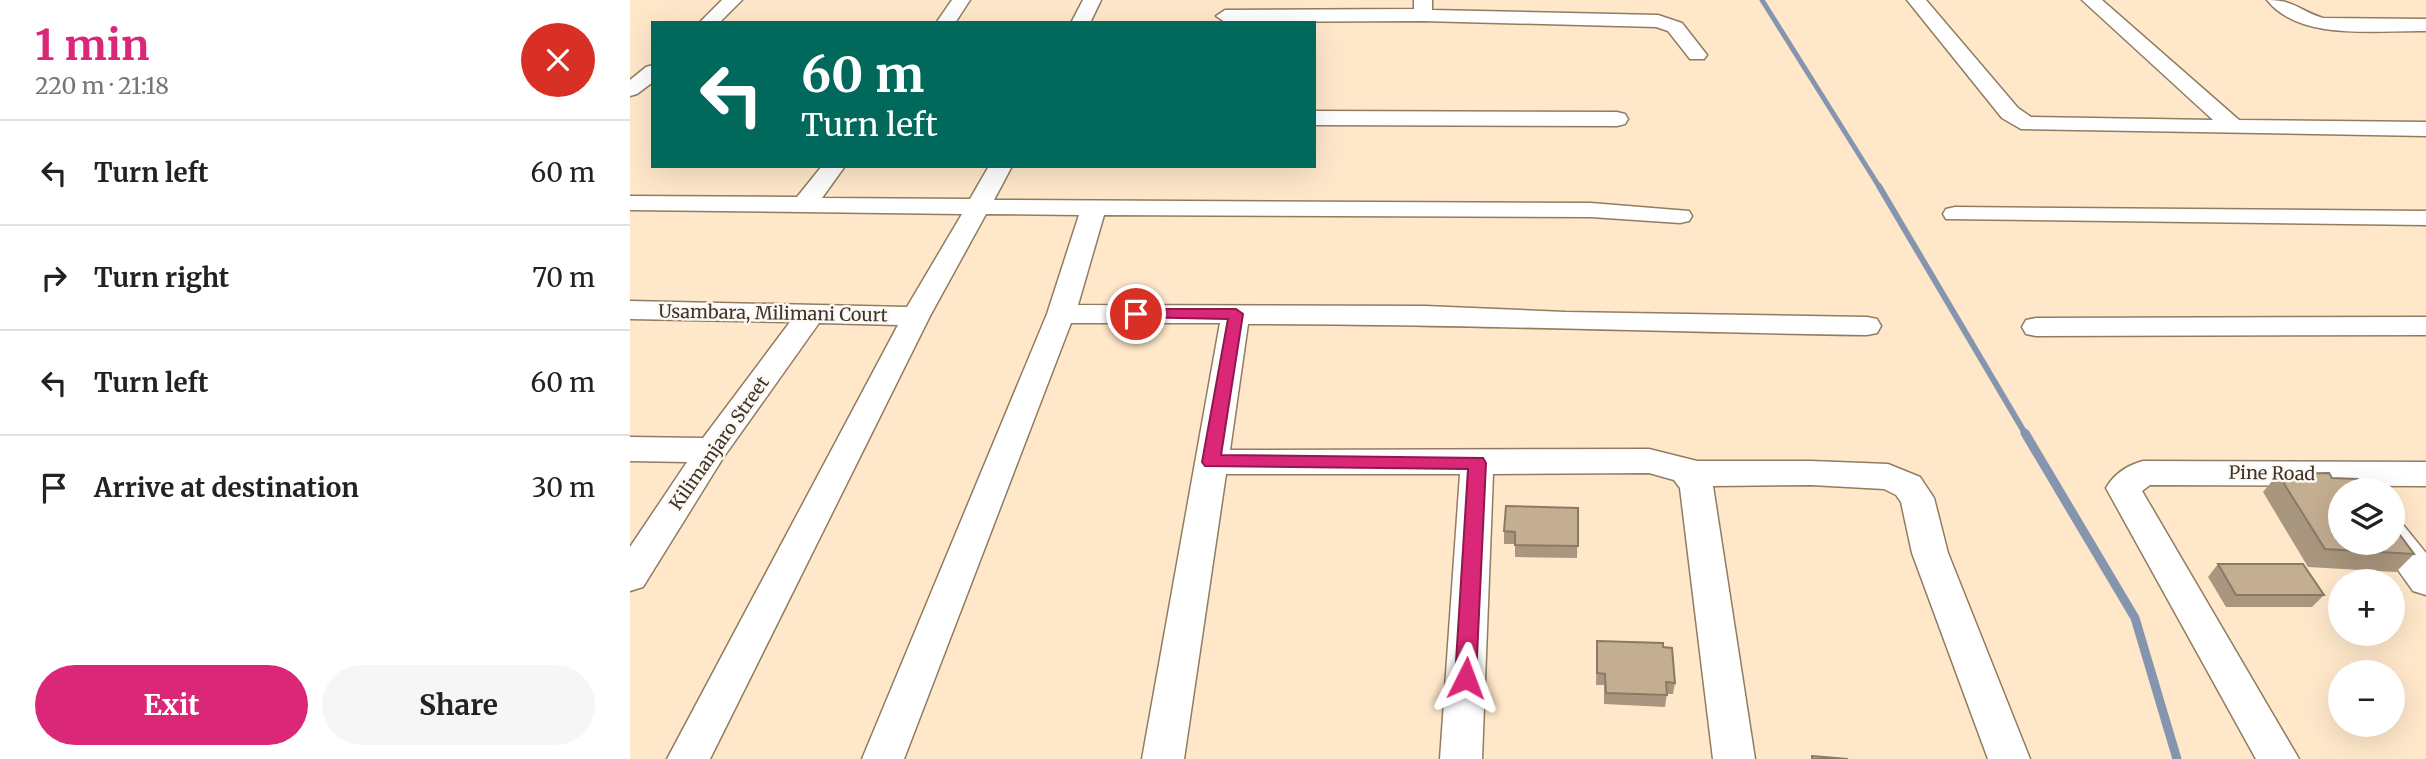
<!DOCTYPE html>
<meta charset="utf-8">
<style>
:root{--surface:#fff;--page:#f6f6f6;--text:#222;--muted:#767676;--line:#e0e0e0;--accent:#db2777}
body{margin:0;font-family:Merriweather,serif;background:var(--page);color:var(--text);height:100vh;display:flex;flex-direction:column;font-size:26px;white-space:nowrap}
*{box-sizing:border-box;margin:0}
p{font-size:23px;color:var(--muted)}
.icon{flex:none;width:38px;height:38px;fill:none;stroke:currentColor;stroke-width:2;stroke-linecap:round;stroke-linejoin:round}
.map{position:relative;flex:1;overflow:hidden}
.sheet{display:flex;flex-direction:column;background:var(--surface);width:630px}
.sheet>*{flex:none}
.top-card{position:absolute;left:21px;top:21px;width:665px;height:147px;border-radius:0px;box-shadow:0 7px 28px #0002;background:#00695c;color:#fff;overflow:hidden}
.controls{position:absolute;left:1698px;top:478px;display:grid;gap:14px}
.controls a{display:grid;place-items:center;width:77px;height:77px;border-radius:50%;background:var(--surface);box-shadow:0 7px 28px #0002;font-size:35px}
.pin{position:absolute;display:grid;place-items:center;width:60px;height:60px;color:#fff;margin:-30px;border:4px solid #fff;border-radius:50%;box-shadow:0 2px 7px #0007}
.me{position:absolute;width:77px;margin:-38px;rotate:3deg;stroke-linejoin:round;filter:drop-shadow(0 0 5px #0008)}
.turn{display:flex;align-items:center;gap:24px;height:147px;padding:0 35px;font-size:32px}
.turn .icon{width:91px;height:91px;stroke-width:2.5}
.turn b{display:block;font-size:49px;line-height:60px}
.round{display:grid;place-items:center;flex:none;width:74px;height:74px;border-radius:37px;background:var(--page)}
.head{display:flex;align-items:center;justify-content:space-between;height:119px;padding:0 35px}
h1{font-size:42px;font-weight:700;line-height:52px;color:var(--accent)}
.button{display:flex;gap:14px;margin-top:auto;padding:14px 35px}
.button a{flex:1;height:80px;border-radius:42px;background:var(--accent);color:#fff;font-size:28px;font-weight:700;line-height:80px;text-align:center}
.button a+a{background:var(--page);color:var(--text)}
ul{padding:0;list-style:none}
li{display:flex;align-items:center;gap:21px;height:105px;padding:0 35px;border-top:2px solid var(--line)}
li div{flex:1}
li b{display:block;font-size:26px}
li em{font-style:normal}
main{display:flex;flex:1;min-height:0}
.map>svg:first-child{display:block}
.lines{fill:none;stroke-linecap:round;stroke-linejoin:round}
.stream-far2{stroke:#8695af;stroke-width:5}
.stream-far1{stroke:#8695af;stroke-width:6}
.stream{stroke:#8695af;stroke-width:9}
.minor-casing{stroke:#907c61;stroke-width:3}
.minor{fill:#fff;fill-rule:evenodd}
.wall{fill:#a9967e}
.building{fill:#c4ae92;stroke:#897a66;stroke-width:2}
.route{fill:#db2777;stroke:#8e194d;stroke-width:2}
.labels{text-anchor:middle;dominant-baseline:central;stroke-width:5;stroke-linejoin:round;paint-order:stroke}
.street-label{font-size:18px;fill:#3e352a;stroke:#fdf8f3}
</style>
<main>
<section class="sheet">
<div class="head"><div><h1>1 min</h1><p>220 m · 21:18</p></div><a class="round" style="background:#d93025;color:#fff"><svg class="icon" aria-label="close" viewBox="0 0 24 24"><path d="M6 6l12 12M18 6L6 18"/></svg></a></div>
<ul>
<li><svg class="icon" aria-label="left" viewBox="0 0 24 24"><path d="M17 20v-9H6M10 6l-5 5 5 5"/></svg><div><b>Turn left</b></div><em>60 m</em></li>
<li><svg class="icon" aria-label="right" viewBox="0 0 24 24"><path d="M7 20v-9h11M14 6l5 5-5 5"/></svg><div><b>Turn right</b></div><em>70 m</em></li>
<li><svg class="icon" aria-label="left" viewBox="0 0 24 24"><path d="M17 20v-9H6M10 6l-5 5 5 5"/></svg><div><b>Turn left</b></div><em>60 m</em></li>
<li><svg class="icon" aria-label="arrive" viewBox="0 0 24 24"><path d="M6 21V4h12l-3 4 3 4H6"/></svg><div><b>Arrive at destination</b></div><em>30 m</em></li>
</ul>
<div class="button"><a>Exit</a><a>Share</a></div>
</section>
<div class="map">
<svg width="1796" height="759" viewBox="0 0 1796 759">
<rect width="100%" height="100%" fill="#ffe8ca"/>
<g class="lines">
<!-- stream-far2 -->
<polyline class="stream-far2" points="1132,0 1250,188"/>
<!-- stream-far1 -->
<polyline class="stream-far1" points="1249,186 1396,435"/>
<!-- stream -->
<polyline class="stream" points="1395,433 1505,618 1547,759"/>
<!-- minor casing -->
<g class="minor-casing">
<g id="minor">
<polygon points="92,0 112,0 89,23 69,23"/>
<polygon points="322,0 340,0 325,23 306,23"/>
<polygon points="453,0 471,0 460,23 441,23"/>
<polygon points="784,0 802,0 802,10 1028,15 1052,23 1077,55 1074,59 1060,59 1038,31 1026,27 793,21 595,22 586,16 595,10 784,9"/>
<polygon points="1277,0 1296,0 1388,108 1401,117 1583,120 1452,0 1472,0 1609,120 1796,122 1796,136 1391,129 1372,118"/>
<path d="M1637 0C1665 0 1668 10 1693 18L1796 19V31C1748 30 1670 42 1637 0Z"/>
<polygon points="23,65 23,82 7,94 0,96 0,80 16,67"/>
<polygon points="684,111 987,112 995,114 998,119 995,124 987,126 684,125"/>
<path d="M192 166H215L192 198 340 199 359 166H382L364 200 961 203 1059 211 1062 216 1059 221 1050 223 961 217 474 215 448 305 795 306 935 312 1237 317 1247 319 1251 326 1247 333 1237 335C1031 332 825 324 618 324L600 450 1019 449 1067 461H1181L1258 464 1290 477 1304 498 1318 553 1400 759H1358L1282 553 1271 502 1266 495 1254 489 1181 485 1083 486 1125 759H1083L1050 488 1044 480 1019 473 863 474 852 759H810L830 474H596L554 759H512L590 323H441L274 759H232L417 314 449 215 356 214 300 316 80 759H37L268 325 189 323 93 458 13 587 0 591V547L57 462 0 461V437L73 438 160 322 0 319V301L277 307 332 214 0 210V196L167 197Z"/>
<polygon points="1325,207 1796,211 1796,225 1316,219 1313,214 1316,209"/>
<polygon points="1796,317 1796,335 1406,336 1396,334 1392,327 1396,320 1406,318"/>
<path d="M1513 461 1796 462V486L1520 485 1512 491 1669 759H1626L1476 488C1484 474 1498 465 1513 461Z"/>
<polygon points="1762,522 1774,526 1796,553 1796,595 1783,591 1748,542 1762,542"/>
</g>
</g>
<!-- minor -->
<use href="#minor" class="minor"/>
</g>
<!-- wall -->
<g class="wall">
<polygon points="1648,474 1767,535 1784,554 1766,572 1678,567 1633,492"/>
<polygon points="948,508 947,558 885,557 885,544 874,544 874,531"/>
<polygon points="1588,564 1694,595 1682,607 1596,607 1578,577"/>
<polygon points="967,641 1033,647 1045,683 1043,694 1037,694 1035,707 974,704 974,685 966,685"/>
</g>
<!-- building -->
<g class="building">
<polygon points="1699,473 1702,478 1728,479 1736,490 1710,490 1710,542 1762,542 1762,528 1767,535 1770,535 1784,554 1695,549 1648,474"/>
<polygon points="876,506 948,508 948,546 885,545 885,532 874,531"/>
<polygon points="1588,564 1673,564 1694,595 1606,595"/>
<polygon points="967,641 1033,643 1033,647 1042,648 1045,683 1036,682 1037,695 976,693 975,674 967,673"/>
<polygon points="1182,756 1218,759 1182,759"/>
</g>
<!-- route -->
<polygon class="route" points="506,309 606,309 613,314 591,455 853,458 856,463 846,678 843,685 836,688 828,685 825,678 838,469 575,466 572,462 598,319 501,317 499,314"/>
<g class="labels">
<!-- street labels -->
<g class="street-label">
<text transform="translate(143 313) rotate(1)">Usambara, Milimani Court</text>
<text transform="translate(89 443) rotate(-55)">Kilimanjaro Street</text>
<text transform="translate(1642 473) rotate(1)">Pine Road</text>
</g>
</g>
</svg>
<div class="controls">
<a><svg class="icon" aria-label="layers" viewBox="0 0 24 24"><path d="M12 4l9 5-9 5-9-5zM3 14l9 5 9-5"/></svg></a>
<a>+</a>
<a>−</a>
</div>
<div class="pin" style="left:506px;top:314px;background:#d93025"><svg class="icon" aria-label="arrive" viewBox="0 0 24 24"><path d="M6 21V4h12l-3 4 3 4H6"/></svg></div>
<svg class="me" style="left:836px;top:678px" viewBox="-20 -20 40 40"><path d="M0-17L14 15 0 8-14 15z" fill="#db2777" stroke="#fff" stroke-width="4"/></svg>
<div class="top-card">
<div class="turn"><svg class="icon" aria-label="left" viewBox="0 0 24 24"><path d="M17 20v-9H6M10 6l-5 5 5 5"/></svg><div><b>60 m</b>Turn left</div></div>
</div>
</div>
</main>
